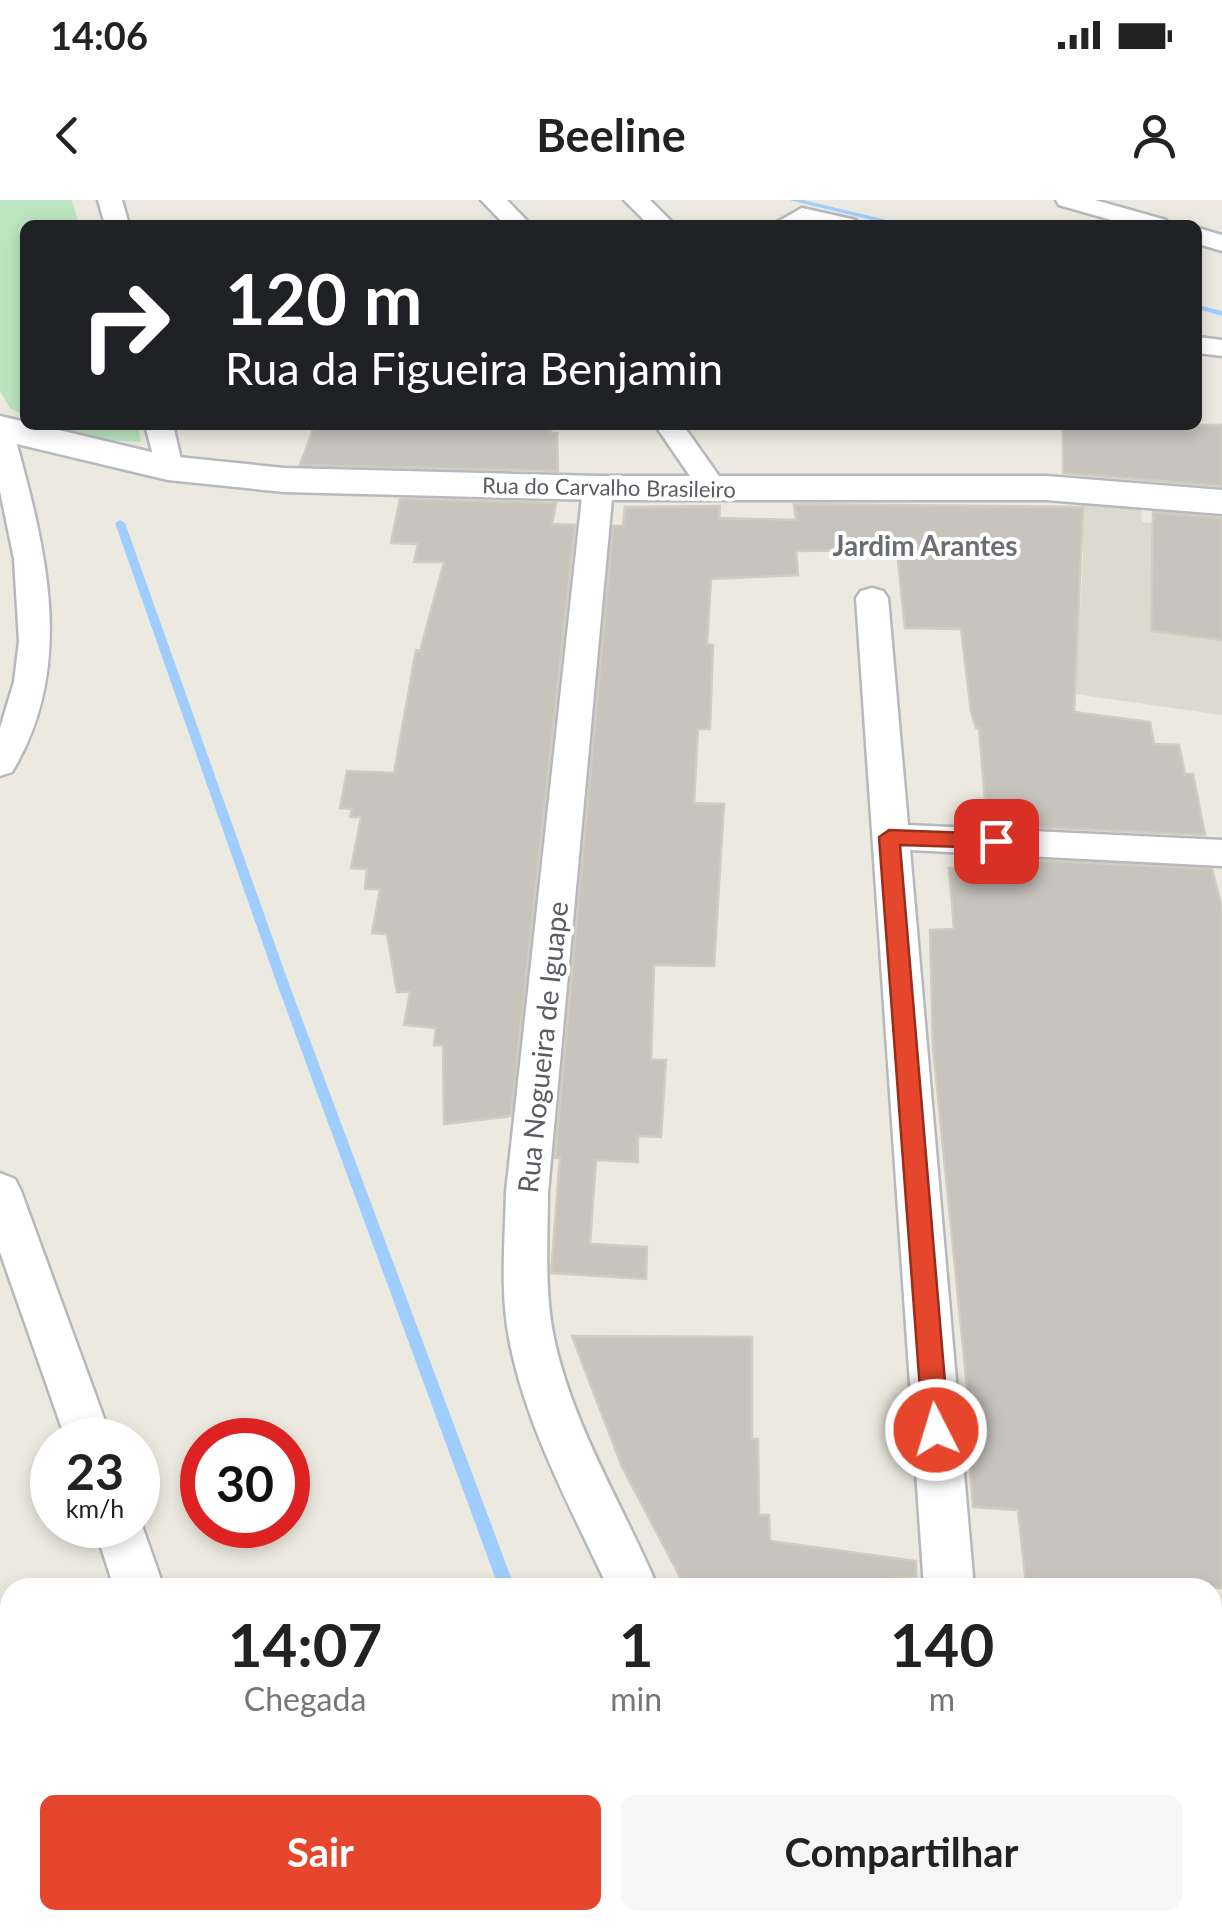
<!DOCTYPE html>
<html lang="pt">
<style>
:root{--surface:#fff;--page:#f6f6f6;--text:#222;--muted:#767676;--accent:#e6462c}
body{margin:0;font-family:Lato,sans-serif;background:var(--page);color:var(--text);height:100vh;display:flex;flex-direction:column;font-size:38px;white-space:nowrap}
*{box-sizing:border-box;margin:0}
p{font-size:32px;color:var(--muted)}
.icon{flex:none;width:55px;height:55px;fill:none;stroke:currentColor;stroke-width:2;stroke-linecap:round;stroke-linejoin:round}
.map{position:relative;flex:1;overflow:hidden}
.panel{position:absolute;left:0px;top:1378px;width:1222px;height:352px;display:flex;flex-direction:column;background:var(--surface);border-radius:30px 30px 0 0;box-shadow:0 5px 15px #0003}
.panel>*{flex:none}
.banner{position:absolute;left:20px;top:20px;width:1182px;height:210px;border-radius:15px;box-shadow:0 5px 15px #0003;background:#202124;color:#fff;overflow:hidden}
.speed{position:absolute;left:30px;top:1218px;display:flex;gap:20px;font-size:50px;font-weight:700;text-align:center}
.speed>*{display:grid;place-content:center;width:130px;height:130px;border-radius:50%;background:var(--surface);box-shadow:0 5px 15px #0003;line-height:1}
.speed small{font-size:25px;font-weight:400}
.speed .limit{border:15px solid #d22;background:#fff;color:#111}
.pin{position:absolute;display:grid;place-items:center;width:85px;height:85px;color:#fff;margin:-42px;border-radius:20px;box-shadow:0 5px 15px #0006}
.me{position:absolute;width:110px;margin:-55px;rotate:355deg;stroke-linejoin:round;filter:drop-shadow(0 0 8px #0008)}
.turn{display:flex;align-items:center;gap:35px;height:210px;padding:0 40px;font-size:45px}
.turn .icon{width:130px;height:130px;stroke-width:2.5}
.turn b{display:block;font-size:70px;line-height:85px}
.eta{display:flex;justify-content:space-evenly;align-items:center;height:170px;text-align:center}
.eta b{font-size:60px;font-weight:700;line-height:70px}
.cta{display:flex;gap:20px;margin-top:auto;padding:20px 40px}
.cta a{flex:1;height:115px;border-radius:15px;background:var(--accent);color:#fff;font-size:40px;font-weight:700;line-height:115px;text-align:center}
.cta a+a{background:var(--page);color:var(--text)}
.status{display:flex;justify-content:space-between;align-items:center;height:70px;padding:0 50px;background:var(--surface);direction:ltr}
.status svg{height:28px;fill:currentColor}
header{display:flex;justify-content:space-between;align-items:center;height:130px;padding:0 40px;background:var(--surface);font-size:45px;font-weight:700}
.map>svg:first-child{display:block}
.education{fill:#dcd9ce}
.green{fill:#bce4bf}
.lines{fill:none;stroke-linecap:round;stroke-linejoin:round}
.stream{fill:#9fcefe;fill-rule:evenodd}
.building{fill:#c7c4be;stroke:#d0ccbf;stroke-width:2.5}
.street-casing{stroke:#b6b8bd;stroke-width:5}
.secondary-casing{stroke:#b6b9bf;stroke-width:5}
.street{fill:#fff;fill-rule:evenodd}
.secondary{fill:#fff;fill-rule:evenodd}
.route{fill:#e6462c;stroke:#962e1d;stroke-width:2.5}
.labels{text-anchor:middle;dominant-baseline:central;stroke-width:8;stroke-linejoin:round;paint-order:stroke}
.far-street-label{font-size:22px;fill:#595c61;stroke:#fff}
.far-quarter-label{font-size:28px;font-weight:bold;fill:#6a6e73;stroke:#fff}
.street-label{font-size:28px;fill:#595c61;stroke:#fff}
</style>
<div class="status"><b>14:06</b><svg viewBox="0 0 49 12"><path d="M0 12V9h3v3zM5 12V6h3v6zM10 12V3h3v9zM15 12V0h3v12zM26 1h20v11H26zM47 4h2v5h-2z"/></svg></div>
<header><svg class="icon" aria-label="back" viewBox="0 0 24 24"><path d="M15 5l-7 7 7 7"/></svg>Beeline<svg class="icon" aria-label="person" viewBox="0 0 24 24"><circle cx="12" cy="8" r="4"/><path d="M4 21q1-7 8-7t8 7"/></svg></header>
<div class="map">
<svg width="1222" height="1728" viewBox="0 0 1222 1728">
<rect width="100%" height="100%" fill="#eceae0"/>
<!-- education -->
<polygon class="education" points="1080,300 1141,306 1142,322 1222,330 1222,515 1075,494 1083,360"/>
<!-- green -->
<g class="green">
<polygon points="0,0 72,0 79,25 25,25 25,216 10,208 0,191"/>
<polygon points="45,225 137,225 141,242 105,240"/>
</g>
<g class="lines">
<!-- stream -->
<g class="stream">
<polygon points="789,0 803,0 907,25 893,25"/>
<polygon points="1198,105 1222,111 1222,116 1198,109"/>
<polygon points="120,320 125,323 289,784 515,1388 499,1388 277,784 115,323"/>
<polygon points="622,1720 640,1720 643,1728 625,1728"/>
</g>
</g>
<!-- building -->
<g class="building">
<polygon points="322,225 551,225 551,233 557,233 558,271 300,265 314,227"/>
<polygon points="1063,225 1222,225 1222,286 1063,273"/>
<polygon points="400,299 556,303 552,324 575,325 511,916 444,924 443,845 434,845 436,828 404,825 410,792 397,792 387,734 372,733 380,689 365,689 367,669 351,668 361,617 350,617 352,609 340,608 347,571 394,573 416,450 420,451 444,362 414,362 418,344 391,343"/>
<polygon points="794,304 1083,307 1074,512 1150,522 1154,544 1179,545 1185,574 1193,574 1205,635 987,625 979,528 976,528 971,511 961,429 905,428 897,350 796,351 798,375 711,379 707,444 713,445 710,529 698,529 694,603 724,604 714,766 654,765 651,860 666,860 661,937 638,936 638,962 596,960 590,1044 647,1047 646,1079 551,1073 560,958 555,958 613,326 623,326 625,307 720,306 719,318 796,320"/>
<polygon points="1153,312 1222,318 1222,440 1151,431"/>
<polygon points="990,658 1212,669 1222,708 1222,1388 1026,1384 1018,1310 973,1307 966,1207 969,1207 933,848 930,730 954,729 949,668 991,670"/>
<polygon points="572,1136 752,1137 752,1239 758,1239 759,1315 769,1315 770,1341 916,1361 916,1376 804,1384 804,1388 686,1388 622,1267"/>
</g>
<g class="lines">
<!-- street casing -->
<g class="street-casing">
<g id="street">
<polygon points="98,0 122,0 129,25 105,25"/>
<polygon points="481,0 507,0 531,25 505,25"/>
<polygon points="624,0 650,0 675,25 649,25"/>
<polygon points="1056,0 1095,0 1166,20 1169,25 1129,25 1059,5"/>
<polygon points="802,8 856,20 859,25 772,25"/>
<polygon points="1198,28 1222,35 1222,51 1198,44"/>
<polygon points="1198,137 1222,140 1222,156 1198,153"/>
<path d="M0 225 10 228 14 234C45 346 77 465 12 572L0 576V528L14 482 19 441 14 359 0 291Z"/>
<polygon points="145,225 173,225 183,268 178,274 158,274"/>
<polygon points="655,225 683,225 728,289 723,295 703,295"/>
<path d="M598 279 608 282 613 288 548 992C548 1040 544 1091 554 1138 573 1227 623 1305 658 1388H608C571 1308 525 1225 509 1138 500 1090 505 1040 506 992L583 288 588 282Z"/>
<polygon points="872,388 883,391 888,398 908,625 1222,640 1222,666 910,650 974,1388 924,1388 856,398 861,391"/>
<polygon points="0,973 15,979 21,991 112,1240 66,1240 0,1052"/>
<polygon points="138,1314 164,1388 114,1388 94,1325 138,1325"/>
<polygon points="207,1720 263,1720 266,1728 210,1728"/>
<polygon points="719,1720 775,1720 777,1728 721,1728"/>
<polygon points="944,1720 1000,1720 1001,1728 945,1728"/>
</g>
</g>
<!-- secondary casing -->
<g class="secondary-casing">
<polygon id="secondary" points="0,216 168,256 284,268 598,276 1046,276 1222,290 1222,314 1046,300 598,300 284,292 168,280 0,240"/>
</g>
<!-- street -->
<use href="#street" class="street"/>
<!-- secondary -->
<use href="#secondary" class="secondary"/>
</g>
<!-- route -->
<polygon class="route" points="889,630 996,634 1006,641 996,648 900,645 949,1230 946,1238 936,1242 927,1238 923,1230 879,637"/>
<g class="labels">
<!-- far-street labels -->
<g class="far-street-label">
<text transform="translate(609 287) rotate(1)">Rua do Carvalho Brasileiro</text>
</g>
<!-- far-quarter labels -->
<g class="far-quarter-label">
<text x="925" y="345">Jardim Arantes</text>
</g>
<!-- street labels -->
<g class="street-label">
<text transform="translate(542 847) rotate(-84)">Rua Nogueira de Iguape</text>
</g>
</g>
</svg>
<div class="speed"><div>23<small>km/h</small></div><div class="limit">30</div></div>
<div class="pin" style="left:996px;top:641px;background:#d93025"><svg class="icon" aria-label="arrive" viewBox="0 0 24 24"><path d="M6 21V4h12l-3 4 3 4H6"/></svg></div>
<svg class="me" style="left:936px;top:1230px" viewBox="-20 -20 40 40"><circle r="17" fill="#e6462c" stroke="#fff" stroke-width="3"/><path d="M0-11L8 9 0 5-8 9z" fill="#fff"/></svg>
<div class="banner">
<div class="turn"><svg class="icon" aria-label="right" viewBox="0 0 24 24"><path d="M7 20v-9h11M14 6l5 5-5 5"/></svg><div><b>120 m</b>Rua da Figueira Benjamin</div></div>
</div>
<section class="panel">
<div class="eta">
<div><b>14:07</b><p>Chegada</p></div>
<div><b>1</b><p>min</p></div>
<div><b>140</b><p>m</p></div>
</div>
<div class="cta"><a>Sair</a><a>Compartilhar</a></div>
</section>
</div>
